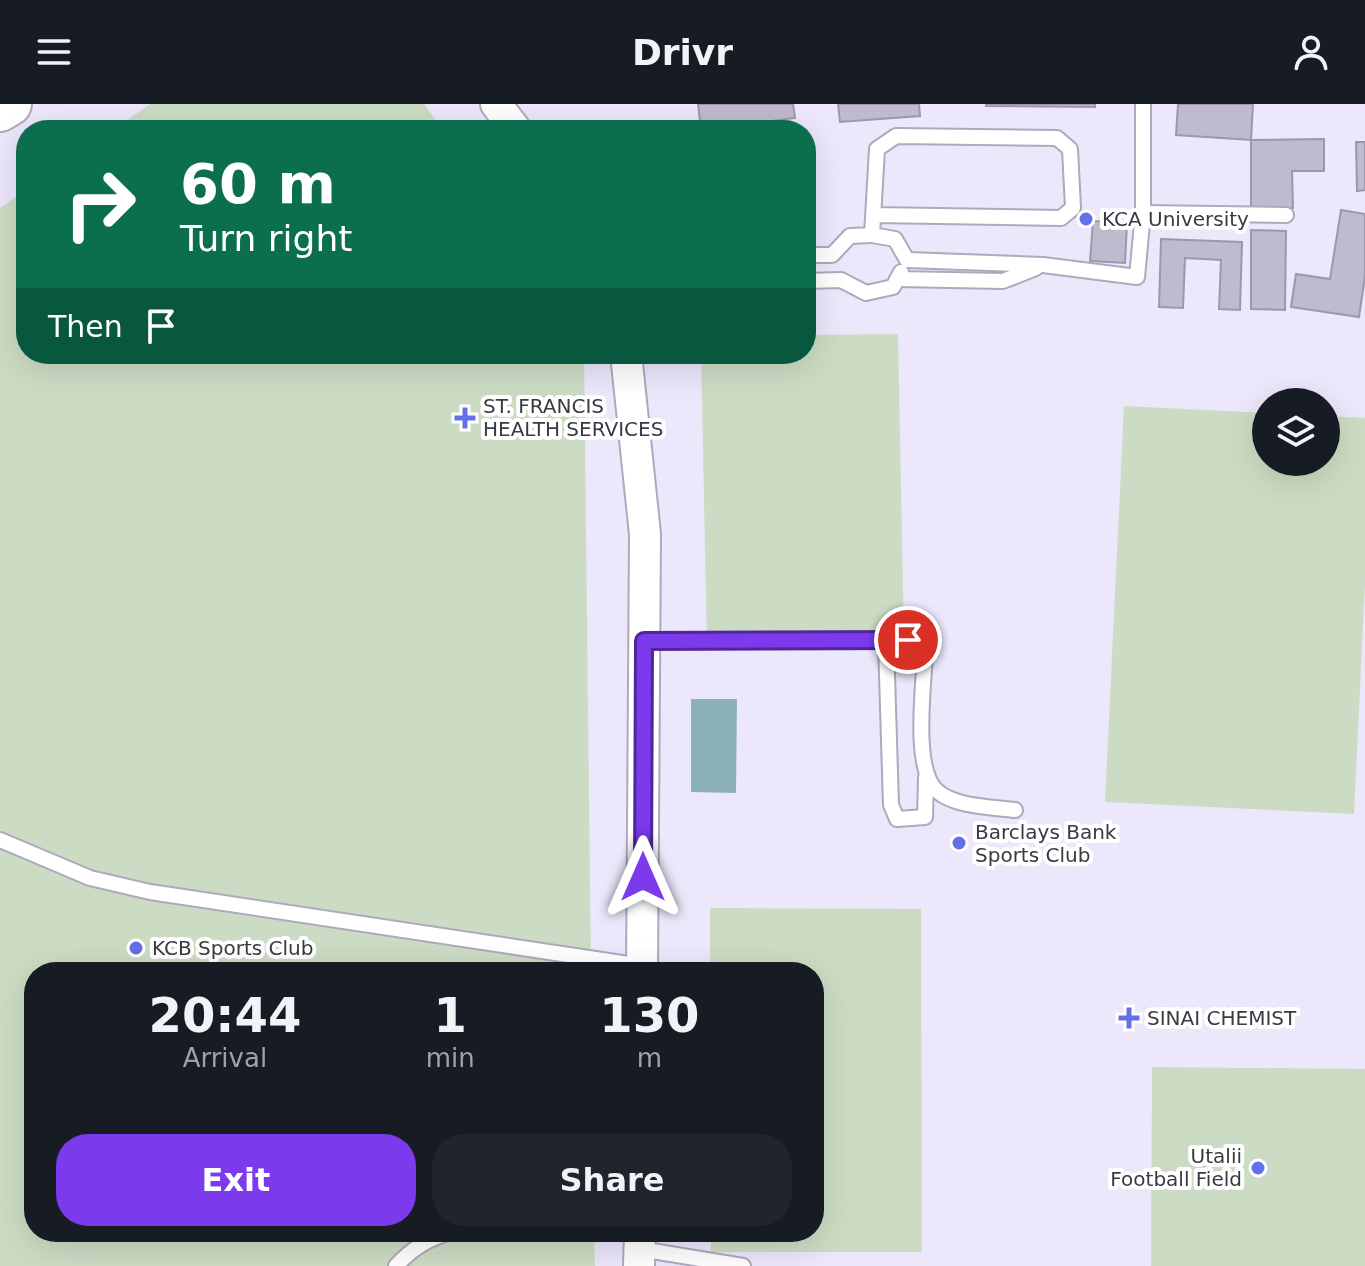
<!DOCTYPE html>
<style>
:root{--surface:#171b24;--page:#20242c;--text:#f1f3f6;--muted:#9ea1a6;--accent:#7c3aed}
body{margin:0;font-family:"DejaVu Sans",sans-serif;background:var(--page);color:var(--text);height:100vh;display:flex;flex-direction:column;font-size:30px;white-space:nowrap}
*{box-sizing:border-box;margin:0}
p{font-size:26px;color:var(--muted)}
.icon{flex:none;width:44px;height:44px;fill:none;stroke:currentColor;stroke-width:2;stroke-linecap:round;stroke-linejoin:round}
.map{position:relative;flex:1;overflow:hidden}
.panel{position:absolute;left:24px;top:858px;width:800px;height:280px;display:flex;flex-direction:column;background:var(--surface);border-radius:32px;box-shadow:0 8px 32px #0002}
.panel>*{flex:none}
.hud{position:absolute;left:16px;top:16px;width:800px;height:244px;border-radius:32px;box-shadow:0 8px 32px #0002;background:#0b6e4f;color:#fff;overflow:hidden}
.fabs{position:absolute;left:1252px;top:284px;display:grid;gap:16px}
.fabs a{display:grid;place-items:center;width:88px;height:88px;border-radius:50%;background:var(--surface);box-shadow:0 8px 32px #0002;font-size:40px}
.pin{position:absolute;display:grid;place-items:center;width:68px;height:68px;color:#fff;margin:-34px;border:4px solid #fff;border-radius:50%;box-shadow:0 2px 8px #0007}
.me{position:absolute;width:88px;margin:-44px;rotate:0deg;stroke-linejoin:round;filter:drop-shadow(0 0 6px #0008)}
.turn{display:flex;align-items:center;gap:28px;height:168px;padding:0 32px;font-size:36px}
.turn .icon{width:104px;height:104px;stroke-width:2.5}
.turn b{display:block;font-size:56px;line-height:68px}
.then{display:flex;align-items:center;height:76px;padding:0 32px;background:#0003;gap:16px;font-size:30px}
.eta{display:flex;justify-content:space-evenly;align-items:center;height:136px;text-align:center}
.eta b{font-size:48px;font-weight:700;line-height:56px}
.button{display:flex;gap:16px;margin-top:auto;padding:16px 32px}
.button a{flex:1;height:92px;border-radius:32px;background:var(--accent);color:#fff;font-size:32px;font-weight:700;line-height:92px;text-align:center}
.button a+a{background:var(--page);color:var(--text)}
header{display:flex;justify-content:space-between;align-items:center;height:104px;padding:0 32px;background:var(--surface);font-size:36px;font-weight:700}
.map>svg:first-child{display:block}
.green{fill:#ccdcc4}
.water{fill:#8cb2b8}
.building{fill:#bfbacd;stroke:#9c97aa;stroke-width:2}
.lines{fill:none;stroke-linecap:round;stroke-linejoin:round}
.service-casing{stroke:#aea9bc;stroke-width:18}
.minor-casing{stroke:#aea9bc;stroke-width:34}
.secondary-casing{stroke:#aea9bc;stroke-width:46}
.service{stroke:#fff;stroke-width:14}
.minor{stroke:#fff;stroke-width:30}
.secondary{stroke:#fff;stroke-width:42}
.route-casing{stroke:#51269a;stroke-width:20}
.route{stroke:#7c3aed;stroke-width:14}
.poi-dot{fill:#6370e8;stroke:#fff;stroke-width:3}
.labels{text-anchor:middle;dominant-baseline:central;stroke-width:8;stroke-linejoin:round;paint-order:stroke}
.poi-label{font-size:20px;fill:#3b3941;stroke:#fff;text-anchor:start}
</style>
<header><svg class="icon" aria-label="menu" viewBox="0 0 24 24"><path d="M4 6h16M4 12h16M4 18h16"/></svg>Drivr<svg class="icon" aria-label="person" viewBox="0 0 24 24"><circle cx="12" cy="8" r="4"/><path d="M4 21q1-7 8-7t8 7"/></svg></header>
<div class="map">
<svg width="1365" height="1162" viewBox="0 0 1365 1162">
<rect width="100%" height="100%" fill="#ece7fb"/>
<!-- green -->
<g class="green">
<polygon points="150,0 424,0 443,26 113,26"/>
<polygon points="26,86 26,250 584,250 591,868 34,868 34,1128 594,1128 595,1162 0,1162 0,104"/>
<polygon points="898,230 904,538 707,541 701,250 806,250 806,231"/>
<polygon points="1124,302 1266,309 1266,358 1326,358 1326,312 1365,314 1365,480 1354,710 1105,698"/>
<polygon points="710,804 921,805 922,1148 711,1148 711,1128 814,1128 814,868 710,868"/>
<polygon points="1152,963 1365,965 1365,1162 1151,1162"/>
</g>
<!-- water -->
<polygon class="water" points="691,595 737,595 736,689 691,688"/>
<!-- building -->
<g class="building">
<polygon points="698,0 793,0 795,14 701,26"/>
<polygon points="838,0 919,0 920,12 840,18"/>
<polygon points="986,0 1095,0 1095,3 986,2"/>
<polygon points="1178,0 1253,0 1251,36 1176,31"/>
<polygon points="1324,35 1324,67 1292,67 1293,104 1251,104 1251,36"/>
<polygon points="1356,38 1365,38 1365,86 1357,87"/>
<polygon points="806,95 812,95 812,118 806,117"/>
<polygon points="1341,106 1365,110 1365,172 1359,213 1291,203 1296,170 1330,175"/>
<polygon points="1093,117 1127,119 1125,159 1090,157"/>
<polygon points="1251,126 1286,127 1285,206 1251,205"/>
<polygon points="1161,135 1242,138 1240,206 1219,205 1221,156 1185,154 1183,204 1159,203"/>
</g>
<g class="lines">
<!-- service casing -->
<g class="service-casing">
<g id="service">
<polyline points="1143,109 1286,111"/>
<polyline points="872,131 895,135 907,156 1043,161 1137,173 1143,109 1143,0"/>
<polyline points="806,151 832,151 850,132 872,131 877,45 896,32 1057,34 1070,45 1073,104 1061,114 874,111"/>
<polyline points="897,175 1003,177 1036,164"/>
<polyline points="806,177 841,176 866,189 893,183 901,168"/>
<path d="M644 537 908 536 925 548C924 580 912 665 937 687 955 703 992 703 1015 706"/>
<polyline points="886,538 891,701 897,715 925,713 926,673"/>
<polyline points="0,736 90,774 150,788 642,862"/>
<polyline points="640,1145 743,1162"/>
<path d="M396 1162C412 1144 429 1134 452 1128"/>
</g>
</g>
<!-- minor casing -->
<g class="minor-casing">
<g id="minor">
<polyline points="496,0 516,26"/>
<polyline points="626,250 645,430 642,868"/>
<polyline points="639,1162 640,1128"/>
</g>
</g>
<!-- secondary casing -->
<g class="secondary-casing">
<polyline id="secondary" points="0,6 10,0"/>
</g>
<!-- service -->
<use href="#service" class="service"/>
<!-- minor -->
<use href="#minor" class="minor"/>
<!-- secondary -->
<use href="#secondary" class="secondary"/>
</g>
<g class="lines">
<!-- route casing -->
<g class="route-casing">
<polyline id="route" points="643,773 644,537 908,536"/>
</g>
<!-- route -->
<use href="#route" class="route"/>
</g>
<!-- markers -->
<g class="poi-dot">
<circle cx="1086" cy="115" r="8"/>
<path d="M461 302h8v8h8v8h-8v8h-8v-8h-8v-8h8z"/>
<circle cx="959" cy="739" r="8"/>
<circle cx="136" cy="844" r="8"/>
<path d="M1125 902h8v8h8v8h-8v8h-8v-8h-8v-8h8z"/>
<circle cx="1258" cy="1064" r="8"/>
</g>
<g class="labels">
<!-- poi labels -->
<g class="poi-label">
<text x="1102" y="115">KCA University</text>
<text x="483" y="302">ST. FRANCIS<tspan x="483" dy="23">HEALTH SERVICES</tspan></text>
<text x="975" y="728">Barclays Bank<tspan x="975" dy="23">Sports Club</tspan></text>
<text x="152" y="844">KCB Sports Club</text>
<text x="1147" y="914">SINAI CHEMIST</text>
<text x="1242" y="1052" text-anchor="end">Utalii<tspan x="1242" dy="23">Football Field</tspan></text>
</g>
</g>
</svg>
<div class="fabs">
<a><svg class="icon" aria-label="layers" viewBox="0 0 24 24"><path d="M12 4l9 5-9 5-9-5zM3 14l9 5 9-5"/></svg></a>
</div>
<div class="pin" style="left:908px;top:536px;background:#d93025"><svg class="icon" aria-label="arrive" viewBox="0 0 24 24"><path d="M6 21V4h12l-3 4 3 4H6"/></svg></div>
<svg class="me" style="left:643px;top:773px" viewBox="-20 -20 40 40"><path d="M0-17L14 15 0 8-14 15z" fill="#7c3aed" stroke="#fff" stroke-width="4"/></svg>
<div class="hud">
<div class="turn"><svg class="icon" aria-label="right" viewBox="0 0 24 24"><path d="M7 20v-9h11M14 6l5 5-5 5"/></svg><div><b>60 m</b>Turn right</div></div>
<div class="then">Then<svg class="icon" aria-label="arrive" viewBox="0 0 24 24"><path d="M6 21V4h12l-3 4 3 4H6"/></svg></div>
</div>
<section class="panel">
<div class="eta">
<div><b>20:44</b><p>Arrival</p></div>
<div><b>1</b><p>min</p></div>
<div><b>130</b><p>m</p></div>
</div>
<div class="button"><a>Exit</a><a>Share</a></div>
</section>
</div>
